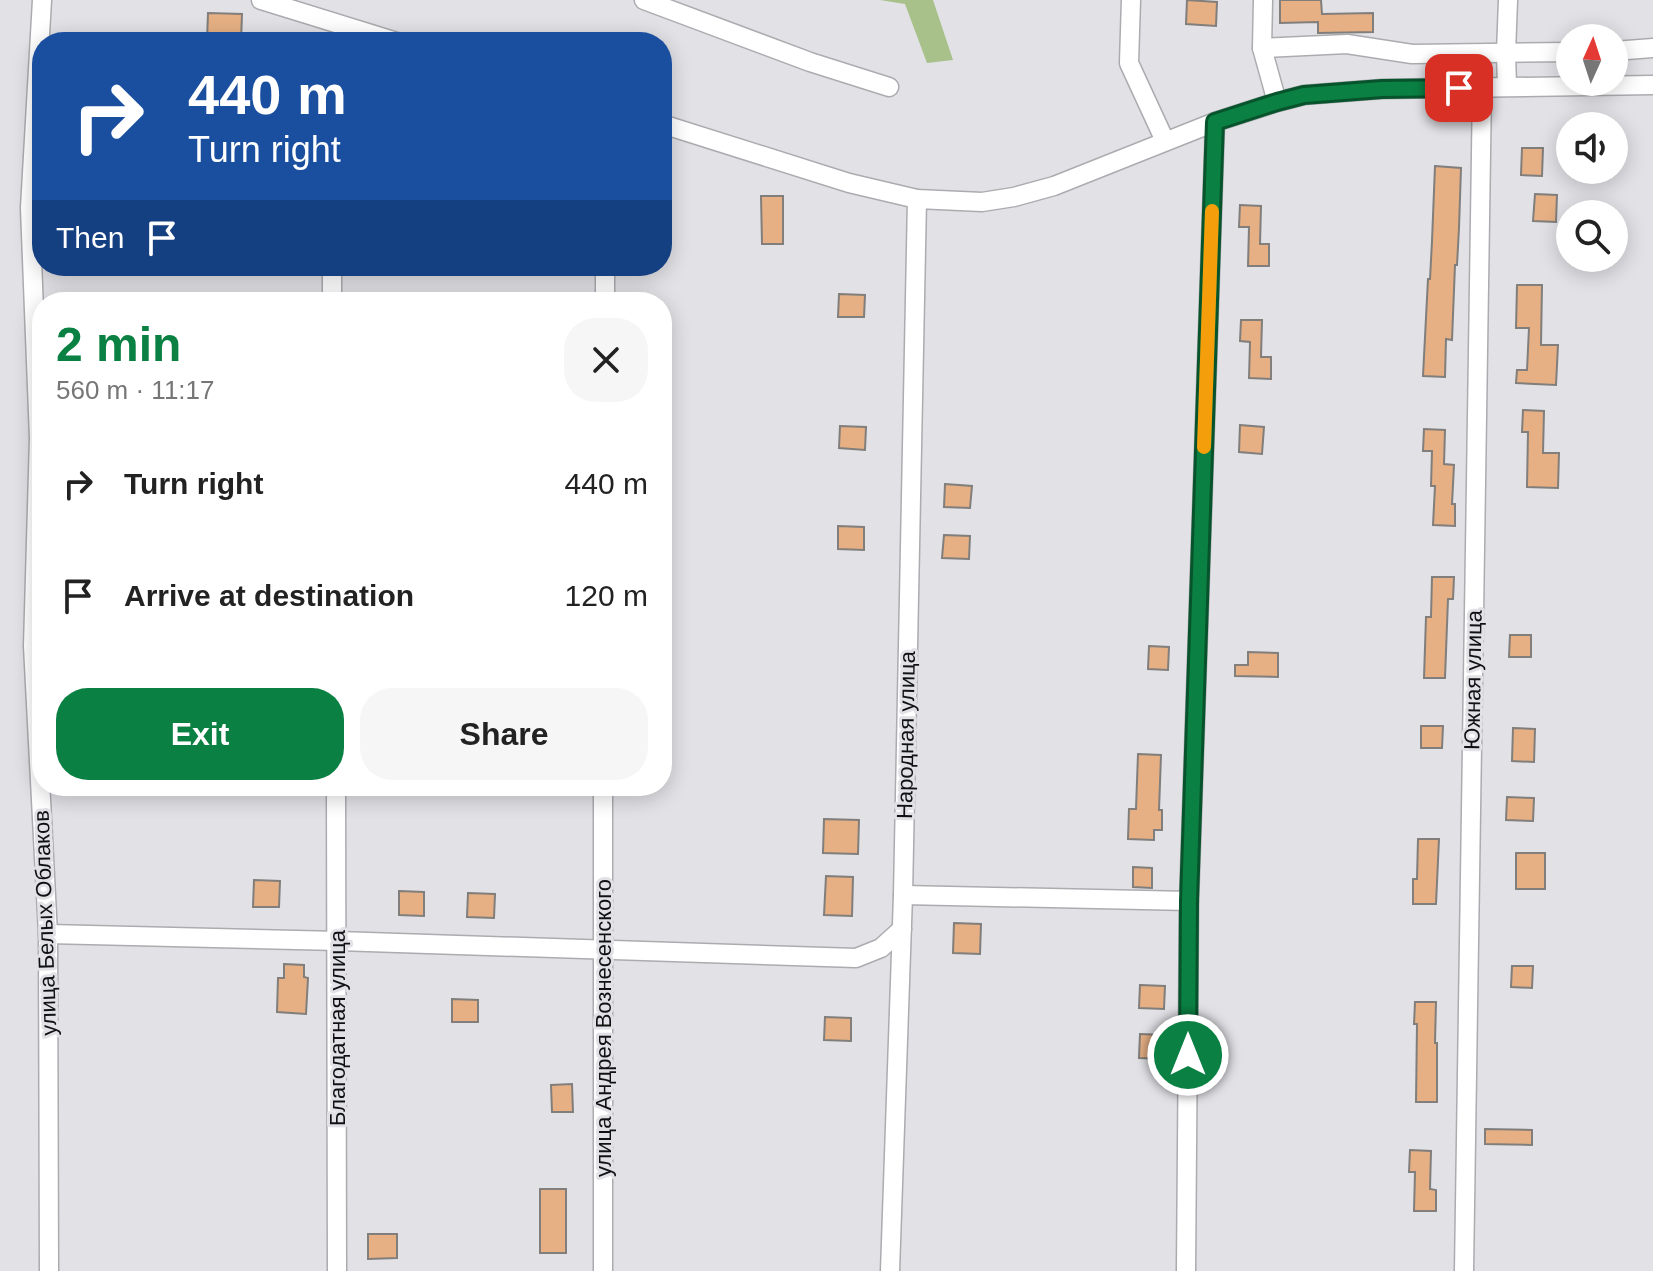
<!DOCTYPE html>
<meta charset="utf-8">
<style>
:root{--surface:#fff;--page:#f6f6f6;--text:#222;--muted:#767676;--accent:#0b8043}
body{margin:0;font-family:Helvetica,sans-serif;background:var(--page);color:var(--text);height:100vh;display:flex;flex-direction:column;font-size:30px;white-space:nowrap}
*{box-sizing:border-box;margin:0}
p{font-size:26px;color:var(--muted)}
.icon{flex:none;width:44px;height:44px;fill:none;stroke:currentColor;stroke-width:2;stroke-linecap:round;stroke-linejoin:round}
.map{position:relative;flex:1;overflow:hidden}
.panel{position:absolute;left:32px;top:292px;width:640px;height:504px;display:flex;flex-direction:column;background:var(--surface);border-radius:32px;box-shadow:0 4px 20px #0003}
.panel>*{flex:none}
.guide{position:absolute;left:32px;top:32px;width:640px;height:244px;border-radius:32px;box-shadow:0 4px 20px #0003;background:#1a4fa0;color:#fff;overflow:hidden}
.needle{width:52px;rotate:3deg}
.buttons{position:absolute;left:1556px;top:24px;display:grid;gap:16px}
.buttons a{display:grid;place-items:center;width:72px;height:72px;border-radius:50%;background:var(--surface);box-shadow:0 4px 20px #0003;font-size:40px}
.pin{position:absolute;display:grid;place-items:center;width:68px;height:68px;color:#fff;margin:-34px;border-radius:16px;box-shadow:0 4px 12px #0006}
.me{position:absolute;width:88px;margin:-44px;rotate:0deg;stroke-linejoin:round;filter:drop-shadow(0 0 6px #0008)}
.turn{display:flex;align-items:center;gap:28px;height:168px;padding:0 24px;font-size:36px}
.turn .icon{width:104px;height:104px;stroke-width:2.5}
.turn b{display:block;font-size:56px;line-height:68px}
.then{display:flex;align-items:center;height:76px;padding:0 24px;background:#0003;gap:16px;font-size:30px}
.round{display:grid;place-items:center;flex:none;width:84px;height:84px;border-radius:32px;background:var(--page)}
.head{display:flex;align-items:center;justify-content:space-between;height:136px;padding:0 24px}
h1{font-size:48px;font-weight:800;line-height:60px;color:var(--accent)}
.cta{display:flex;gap:16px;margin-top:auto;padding:16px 24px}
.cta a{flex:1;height:92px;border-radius:32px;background:var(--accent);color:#fff;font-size:32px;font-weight:800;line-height:92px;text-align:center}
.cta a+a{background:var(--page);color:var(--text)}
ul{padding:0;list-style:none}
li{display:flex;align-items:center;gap:24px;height:112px;padding:0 24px}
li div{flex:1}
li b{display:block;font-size:30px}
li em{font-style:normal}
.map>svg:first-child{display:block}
.green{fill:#a8c08a}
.building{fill:#e6b084;stroke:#817e7b;stroke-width:2}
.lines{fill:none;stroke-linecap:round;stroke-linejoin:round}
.minor-casing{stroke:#abacb0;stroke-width:21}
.minor{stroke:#fff;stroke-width:18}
.route-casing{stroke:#07532c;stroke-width:20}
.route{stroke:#0b8043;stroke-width:14}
.slow{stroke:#f59e0b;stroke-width:14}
.labels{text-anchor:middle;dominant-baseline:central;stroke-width:6;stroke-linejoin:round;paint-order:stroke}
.street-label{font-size:22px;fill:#101112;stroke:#e1e1e6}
</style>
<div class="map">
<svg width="1653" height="1271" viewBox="0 0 1653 1271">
<rect width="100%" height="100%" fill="#e1e1e6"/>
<!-- green -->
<polygon class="green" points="880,0 933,0 953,60 927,63 905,4"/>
<!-- building -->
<g class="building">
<polygon points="1187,0 1217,2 1216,26 1186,24"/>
<polygon points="1280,0 1321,0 1322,14 1373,13 1373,32 1318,33 1318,22 1280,23"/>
<polygon points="208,13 242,14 241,42 207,41"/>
<polygon points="1522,148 1543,148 1542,176 1521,175"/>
<polygon points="1435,166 1461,168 1459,228 1457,265 1455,265 1452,340 1446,339 1445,377 1423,376 1428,279 1430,279 1432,241"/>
<polygon points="1535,194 1557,195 1556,222 1533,221"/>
<polygon points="761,196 783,196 783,244 762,244"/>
<polygon points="1240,205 1261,206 1260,244 1269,244 1269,266 1248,266 1249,227 1239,227"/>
<polygon points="1517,285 1542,285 1541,345 1558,345 1556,385 1516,383 1517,370 1527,370 1529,328 1516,328"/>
<polygon points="839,294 865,295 864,317 838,317"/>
<polygon points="1241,320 1262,320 1261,357 1271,357 1271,379 1249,378 1250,342 1240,341"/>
<polygon points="1523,410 1544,411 1543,453 1559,453 1558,488 1527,487 1528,432 1522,432"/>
<polygon points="1240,425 1264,427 1262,454 1239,452"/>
<polygon points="840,426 866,427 865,450 839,448"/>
<polygon points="1424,429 1445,430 1444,464 1454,465 1452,504 1455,504 1455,526 1433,525 1435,486 1431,486 1432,451 1423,451"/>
<polygon points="945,484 972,486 970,508 944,507"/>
<polygon points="838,526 864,527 864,550 838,549"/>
<polygon points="944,535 970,536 969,559 942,558"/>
<polygon points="1432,577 1454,577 1453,599 1448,599 1445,678 1424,678 1426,617 1431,617"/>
<polygon points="1510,635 1531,635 1531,657 1509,657"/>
<polygon points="1149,646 1169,647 1168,670 1148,669"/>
<polygon points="1248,652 1278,653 1278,677 1235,676 1235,665 1248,665"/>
<polygon points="1421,726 1443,726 1442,748 1421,748"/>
<polygon points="1513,728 1535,729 1534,762 1512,761"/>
<polygon points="1138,754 1161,755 1159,810 1162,810 1162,830 1154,830 1154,840 1128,839 1129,809 1136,809"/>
<polygon points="1507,797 1534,798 1533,821 1506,820"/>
<polygon points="824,819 859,820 858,854 823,853"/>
<polygon points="1418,839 1439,839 1436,904 1413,904 1413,879 1417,879"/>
<rect x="1516" y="853" width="29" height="36"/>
<polygon points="1133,867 1152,868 1152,888 1133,887"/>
<polygon points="826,876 853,877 852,916 824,915"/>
<polygon points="254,880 280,881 279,907 253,907"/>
<polygon points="399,891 424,892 424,916 399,915"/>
<polygon points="468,893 495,894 494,918 467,917"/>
<polygon points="954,923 981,924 980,954 953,953"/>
<polygon points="284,964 304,965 304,977 308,978 306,1014 277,1012 278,978 284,978"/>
<polygon points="1512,966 1533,966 1532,988 1511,987"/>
<polygon points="1140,985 1165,986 1164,1009 1139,1008"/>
<polygon points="452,999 478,1000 478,1022 452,1022"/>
<polygon points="1415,1002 1436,1002 1435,1043 1437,1043 1437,1102 1416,1102 1417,1024 1414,1024"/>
<polygon points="825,1017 851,1018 851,1041 824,1040"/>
<polygon points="1140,1034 1164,1035 1163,1059 1139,1058"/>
<polygon points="572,1084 573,1112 552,1112 551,1085"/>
<polygon points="1485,1129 1532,1130 1532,1145 1485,1144"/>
<polygon points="1410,1150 1431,1151 1430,1189 1436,1190 1436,1211 1414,1211 1415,1172 1409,1172"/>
<rect x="540" y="1189" width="26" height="64"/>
<polygon points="368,1234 397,1234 397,1258 368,1259"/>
</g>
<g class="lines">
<!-- minor casing -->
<g class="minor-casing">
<g id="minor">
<polyline points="42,0 30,208 39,438 33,646 48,934 49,1271"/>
<polyline points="261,0 397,42"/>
<polyline points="644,0 810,62 889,87"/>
<polyline points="1131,0 1129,63 1165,141"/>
<polyline points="1263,0 1262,48 1277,102"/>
<polyline points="1262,48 1347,44 1412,54 1570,52"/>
<polyline points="1614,51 1653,48"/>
<polyline points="1507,86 1506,53 1508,0"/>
<polyline points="662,124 849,183 917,199 982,202 1014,197 1054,186 1215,122 1277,102 1304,95 1382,89 1653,85"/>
<polyline points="332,266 332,302"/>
<polyline points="605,302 605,266"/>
<polyline points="336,786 337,1271"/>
<polyline points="903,895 1189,901"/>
<polyline points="48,934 338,941 856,958 881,948 902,929"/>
<polyline points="603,1271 603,786"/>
<polyline points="890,1271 903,895 917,199"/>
<polyline points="1186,1271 1189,901 1215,122"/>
<polyline points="1464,1271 1482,88"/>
</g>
</g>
<!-- minor -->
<use href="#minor" class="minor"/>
</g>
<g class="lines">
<!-- route casing -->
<g class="route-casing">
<polyline id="route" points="1188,1055 1189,901 1215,122 1277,102 1304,95 1382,89 1459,88"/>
</g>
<!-- route -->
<use href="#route" class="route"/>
<!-- slow -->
<polyline class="slow" points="1204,447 1212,211"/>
</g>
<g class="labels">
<!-- street labels -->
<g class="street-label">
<text transform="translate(1473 680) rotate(-89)">Южная улица</text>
<text transform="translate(906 735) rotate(-89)">Народная улица</text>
<text transform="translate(45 923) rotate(-92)">улица Белых Облаков</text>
<text transform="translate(337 1028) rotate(-90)">Благодатная улица</text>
<text transform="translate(603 1028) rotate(-90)">улица Андрея Вознесенского</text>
</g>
</g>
</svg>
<div class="buttons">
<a><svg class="needle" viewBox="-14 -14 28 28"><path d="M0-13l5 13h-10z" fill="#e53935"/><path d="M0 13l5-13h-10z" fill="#767676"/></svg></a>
<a><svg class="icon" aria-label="sound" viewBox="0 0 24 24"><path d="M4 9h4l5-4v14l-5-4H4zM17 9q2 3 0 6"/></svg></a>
<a><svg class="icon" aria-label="search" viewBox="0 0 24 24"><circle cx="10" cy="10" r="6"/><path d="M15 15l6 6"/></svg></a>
</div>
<div class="pin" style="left:1459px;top:88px;background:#d93025"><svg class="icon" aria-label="arrive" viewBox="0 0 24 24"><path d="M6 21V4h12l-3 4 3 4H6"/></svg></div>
<svg class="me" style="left:1188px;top:1055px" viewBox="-20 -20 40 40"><circle r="17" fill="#0b8043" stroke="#fff" stroke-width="3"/><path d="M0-11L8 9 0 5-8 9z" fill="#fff"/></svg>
<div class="guide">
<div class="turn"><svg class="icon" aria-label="right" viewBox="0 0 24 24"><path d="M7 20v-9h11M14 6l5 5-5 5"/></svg><div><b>440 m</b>Turn right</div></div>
<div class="then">Then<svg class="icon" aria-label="arrive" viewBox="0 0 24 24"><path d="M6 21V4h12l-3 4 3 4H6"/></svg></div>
</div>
<section class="panel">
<div class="head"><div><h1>2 min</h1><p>560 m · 11:17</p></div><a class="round"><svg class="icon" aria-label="close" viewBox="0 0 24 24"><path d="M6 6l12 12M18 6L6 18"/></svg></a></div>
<ul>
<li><svg class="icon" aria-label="right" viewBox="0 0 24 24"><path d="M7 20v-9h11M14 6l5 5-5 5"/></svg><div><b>Turn right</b></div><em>440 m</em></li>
<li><svg class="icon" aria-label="arrive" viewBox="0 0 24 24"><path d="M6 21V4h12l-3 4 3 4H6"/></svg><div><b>Arrive at destination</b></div><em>120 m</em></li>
</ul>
<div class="cta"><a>Exit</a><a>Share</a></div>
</section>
</div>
